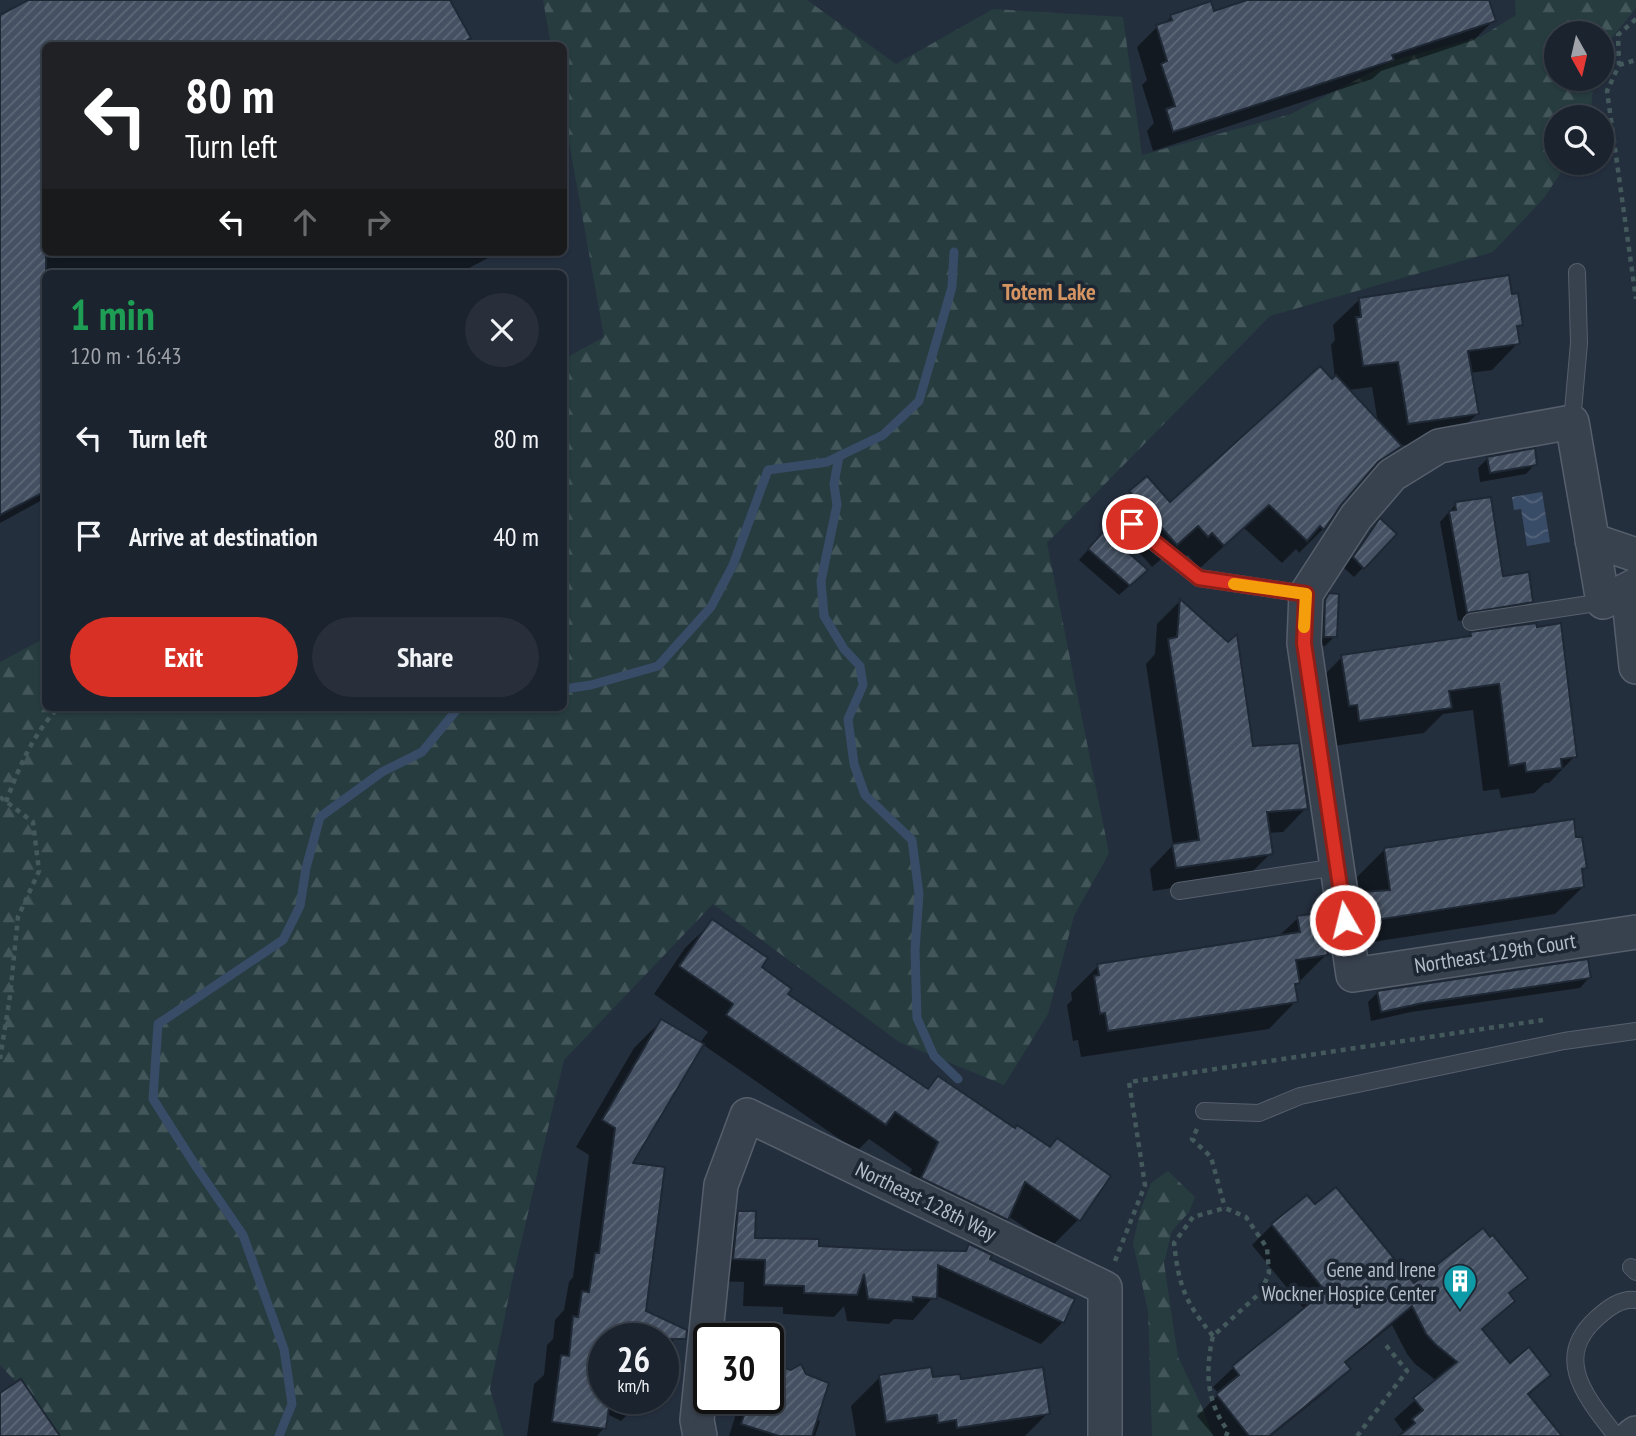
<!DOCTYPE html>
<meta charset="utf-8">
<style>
:root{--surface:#1b232e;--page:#282f3a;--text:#f1f3f6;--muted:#a0a4aa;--line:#39404a;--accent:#d93025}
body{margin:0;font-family:"PT Sans Narrow",sans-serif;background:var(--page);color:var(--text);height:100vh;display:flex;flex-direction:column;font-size:26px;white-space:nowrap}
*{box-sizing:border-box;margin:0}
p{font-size:23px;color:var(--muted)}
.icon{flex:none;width:38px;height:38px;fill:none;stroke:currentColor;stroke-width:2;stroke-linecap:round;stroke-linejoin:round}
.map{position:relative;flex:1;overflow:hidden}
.details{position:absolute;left:42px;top:270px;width:525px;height:441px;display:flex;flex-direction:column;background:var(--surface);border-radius:10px;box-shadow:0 2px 5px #0004,0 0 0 2px var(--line)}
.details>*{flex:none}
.banner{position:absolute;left:42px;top:42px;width:525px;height:214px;border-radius:10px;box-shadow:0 2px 5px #0004,0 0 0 2px var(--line);background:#202124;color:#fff;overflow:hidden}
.needle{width:46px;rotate:172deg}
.buttons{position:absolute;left:1544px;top:21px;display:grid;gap:14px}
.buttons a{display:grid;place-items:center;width:70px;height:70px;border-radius:50%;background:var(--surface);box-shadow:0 2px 5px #0004,0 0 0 2px var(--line);font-size:35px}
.speed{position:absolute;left:588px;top:1323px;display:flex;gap:14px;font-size:35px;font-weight:700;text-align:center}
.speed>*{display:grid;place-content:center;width:91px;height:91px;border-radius:50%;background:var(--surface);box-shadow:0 2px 5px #0004,0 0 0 2px var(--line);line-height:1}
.speed small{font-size:18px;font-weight:400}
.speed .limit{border:4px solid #111;border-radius:10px;background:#fff;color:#111}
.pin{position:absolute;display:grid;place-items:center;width:60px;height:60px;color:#fff;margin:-30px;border:4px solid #fff;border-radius:50%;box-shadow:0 2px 7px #0007}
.me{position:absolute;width:77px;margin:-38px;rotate:352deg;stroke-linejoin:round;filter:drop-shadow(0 0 5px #0008)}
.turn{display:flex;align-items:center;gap:24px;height:147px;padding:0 28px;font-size:32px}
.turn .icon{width:91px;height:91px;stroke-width:2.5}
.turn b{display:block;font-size:49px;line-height:60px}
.lanes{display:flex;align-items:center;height:66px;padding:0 28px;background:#0003;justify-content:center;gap:35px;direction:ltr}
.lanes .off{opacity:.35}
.round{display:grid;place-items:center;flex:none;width:74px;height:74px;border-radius:37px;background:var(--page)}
.head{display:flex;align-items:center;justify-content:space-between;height:119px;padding:0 28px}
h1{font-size:42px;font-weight:800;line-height:52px;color:#1e9e55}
.primary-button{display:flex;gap:14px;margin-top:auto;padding:14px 28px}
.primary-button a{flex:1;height:80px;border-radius:42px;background:var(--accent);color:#fff;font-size:28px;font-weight:800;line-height:80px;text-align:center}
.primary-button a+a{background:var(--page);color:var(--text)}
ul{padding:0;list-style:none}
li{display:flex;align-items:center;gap:21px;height:98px;padding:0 28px}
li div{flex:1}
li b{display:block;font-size:26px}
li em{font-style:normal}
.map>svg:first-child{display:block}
.forest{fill:url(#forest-firs)}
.water{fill:url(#water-waves)}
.shadow{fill:#0007;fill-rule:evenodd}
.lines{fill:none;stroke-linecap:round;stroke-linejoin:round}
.stream{stroke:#394c67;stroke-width:9}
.building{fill:url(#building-hatch);stroke:#1f2835;stroke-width:2}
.service-casing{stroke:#565f6c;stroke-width:18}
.minor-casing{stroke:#565f6c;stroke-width:36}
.path{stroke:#44595c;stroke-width:4.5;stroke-dasharray:5 5;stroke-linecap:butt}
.service{stroke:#38414e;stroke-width:16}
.minor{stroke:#38414e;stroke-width:33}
.route-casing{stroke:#8d1f18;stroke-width:18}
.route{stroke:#d93025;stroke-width:12}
.slow{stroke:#f59e0b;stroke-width:12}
.labels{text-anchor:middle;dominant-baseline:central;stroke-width:7;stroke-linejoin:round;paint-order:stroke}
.street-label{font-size:21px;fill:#b4bcc9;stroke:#1d2633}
.poi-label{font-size:21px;fill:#b4bcc9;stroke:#1d2633;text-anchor:end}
.neighbourhood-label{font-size:23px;font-weight:bold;fill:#d59563;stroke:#1d2633}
</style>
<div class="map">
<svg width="1636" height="1436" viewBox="0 0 1636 1436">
<defs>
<pattern id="forest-firs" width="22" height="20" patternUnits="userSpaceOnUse" patternTransform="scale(1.75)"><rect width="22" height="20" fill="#263c3f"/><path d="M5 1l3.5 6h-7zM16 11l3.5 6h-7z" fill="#435659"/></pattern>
<pattern id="water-waves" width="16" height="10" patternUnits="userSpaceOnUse" patternTransform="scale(1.75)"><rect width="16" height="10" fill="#394c67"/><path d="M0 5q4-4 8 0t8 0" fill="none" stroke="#53647b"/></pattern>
<pattern id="building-hatch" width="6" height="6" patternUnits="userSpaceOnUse" patternTransform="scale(1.75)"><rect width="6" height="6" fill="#455162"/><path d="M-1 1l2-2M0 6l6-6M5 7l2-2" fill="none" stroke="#5d6877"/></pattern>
</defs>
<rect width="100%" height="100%" fill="#242f3e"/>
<!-- forest -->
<g class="forest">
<polygon points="543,0 807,0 896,64 993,9 1123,17 1142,155 1291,114 1394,60 1482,36 1516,15 1515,0 1636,0 1636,8 1601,51 1601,33 1556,33 1556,79 1594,79 1590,117 1556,117 1556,163 1567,163 1544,198 1493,252 1270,316 1047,543 1109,853 1074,916 1048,1014 1004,1085 899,1042 713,904 564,1060 512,1281 490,1389 504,1436 55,1436 21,1387 0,1365 0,662 45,638 46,707 564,707 564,359 604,337 564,114 564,46 551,45"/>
<polygon points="1168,1171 1195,1197 1189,1212 1172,1231 1164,1263 1178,1357 1202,1407 1213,1436 1152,1436 1148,1311 1133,1243 1141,1209 1151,1183"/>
</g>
<!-- water -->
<polygon class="water" points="1542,492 1550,542 1527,546 1521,509 1514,510 1512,497"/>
<!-- shadow -->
<g class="shadow">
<polygon points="32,0 448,0 469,38 461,46 46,46 46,252 499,252 460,273 46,273 46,498 0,523 0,17"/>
<polygon points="1253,0 1487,0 1494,20 1474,40 1381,71 1372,79 1153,151 1147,131 1154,123 1142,85 1147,80 1137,47 1157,27 1163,25 1171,17 1213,13"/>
<path d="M1510 296 1521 325 1516 329 1518 343 1492 370 1470 373 1477 414 1451 440 1399 446 1376 470 1360 481 1340 504 1323 529 1299 553 1296 549 1282 563 1244 528 1199 569 1188 555 1183 559 1173 549 1152 567 1107 516 1147 478 1170 504 1331 381 1335 378 1331 345 1335 340 1333 325 1360 299ZM1372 387 1378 423 1348 390Z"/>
<polygon points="1488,458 1535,464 1526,474 1480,482 1478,468"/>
<polygon points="1456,504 1502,578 1531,601 1521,611 1458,621 1440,522"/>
<polygon points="1381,520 1395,534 1354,577 1344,568 1371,530"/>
<polygon points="1094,543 1136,580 1119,595 1079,560"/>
<polygon points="1330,595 1335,636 1325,646 1314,646 1320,605"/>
<polygon points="1180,601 1252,748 1306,808 1283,832 1268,833 1271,853 1248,876 1153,891 1150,869 1173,845 1146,664 1155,654 1157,624"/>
<polygon points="1471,634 1575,756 1549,783 1545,783 1534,793 1501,798 1499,789 1483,791 1473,710 1443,714 1424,733 1333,746 1316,683 1342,657 1467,638"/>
<polygon points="1575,839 1585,868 1580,872 1583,887 1555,914 1366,943 1348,962 1334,921 1360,895 1357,877 1385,849"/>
<polygon points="1298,918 1326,937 1323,940 1326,955 1294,987 1296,1001 1269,1029 1081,1057 1078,1040 1073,1041 1067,1005 1072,1000 1071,993 1098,966 1278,937"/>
<polygon points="712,922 786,995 926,1090 938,1078 1014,1130 1048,1149 1057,1140 1079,1219 1052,1246 1008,1216 979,1246 895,1205 912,1169 869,1139 857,1151 702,1044 630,1165 644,1313 679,1328 663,1362 663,1339 604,1339 604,1398 644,1398 621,1421 607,1414 604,1428 597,1436 527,1436 534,1384 544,1375 547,1345 553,1339 555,1320 564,1310 569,1282 573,1277 589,1155 576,1147 634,1048 661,1021 699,1044 708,1032 654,994 685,948"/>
<polygon points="1589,978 1580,988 1411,1012 1371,1021 1368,1002 1378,992"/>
<polygon points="1315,1207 1413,1286 1526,1278 1508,1295 1513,1301 1481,1331 1510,1366 1549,1375 1528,1396 1560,1436 1398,1436 1403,1431 1394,1419 1437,1381 1415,1364 1407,1354 1392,1325 1344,1364 1349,1369 1329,1389 1271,1436 1214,1436 1197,1416 1219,1394 1213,1387 1233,1368 1305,1310 1252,1245 1272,1225"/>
<polygon points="738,1213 753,1239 817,1248 963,1252 969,1246 1063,1322 1041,1344 935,1295 913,1320 894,1319 889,1324 847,1321 844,1306 834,1317 783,1314 783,1307 743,1306 744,1282 712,1281 716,1235"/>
<polygon points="880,1377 959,1381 1048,1413 1025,1436 856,1436 851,1406"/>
<polygon points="746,1398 768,1398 820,1421 815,1436 729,1436 737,1411"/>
</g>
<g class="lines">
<!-- stream -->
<g class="stream">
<polyline points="839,456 834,484 837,505 821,581 824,616 844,649 860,666 863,685 848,719 854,764 865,795 912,840 919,894 915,950 917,1018 934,1056 958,1079"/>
<polyline points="564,689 591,685 658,666 711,607 733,565 768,470 827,462 883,435 919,401 952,287 954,252"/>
<polyline points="279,1436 292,1404 284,1349 243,1235 197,1168 153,1099 158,1024 283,940 300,906 306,868 320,817 382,772 422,752 459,707"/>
</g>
</g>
<!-- building -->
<g class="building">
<polygon points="28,0 450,0 471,38 457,46 46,46 46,491 0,515 0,15"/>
<polygon points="1247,0 1489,0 1496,21 1392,55 1394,60 1173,132 1166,109 1175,106 1161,64 1167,61 1156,25 1172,20 1170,15 1211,1 1214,11"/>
<polygon points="1509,275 1512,294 1518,293 1523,325 1517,326 1520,344 1468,351 1479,414 1408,424 1398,362 1363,366 1356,317 1361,317 1359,298"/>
<polygon points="1320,366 1332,379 1336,375 1402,446 1378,462 1341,505 1324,530 1320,526 1307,541 1269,505 1224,546 1212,533 1208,537 1198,526 1177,545 1129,491 1147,476 1170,502"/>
<polygon points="1535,448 1537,465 1490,473 1487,457"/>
<polygon points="1491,497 1503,576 1529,572 1533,602 1467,613 1449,511 1456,510 1455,502"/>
<polygon points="1380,518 1397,534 1364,569 1353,557"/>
<polygon points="1104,531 1148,570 1130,586 1088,549"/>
<polygon points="1329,593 1339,594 1337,637 1324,637 1325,600"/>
<polygon points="1180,599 1228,642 1237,634 1253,746 1299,743 1308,809 1267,812 1273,854 1176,868 1172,844 1199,840 1168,639 1177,637"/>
<polygon points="1536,623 1537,627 1561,623 1577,757 1561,759 1562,768 1526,772 1525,763 1509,766 1499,684 1449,691 1452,708 1359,721 1357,705 1349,706 1341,655 1471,636 1470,632"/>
<polygon points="1574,819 1576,837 1582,837 1587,868 1582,869 1584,887 1376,920 1377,935 1367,936 1360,892 1390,890 1384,848"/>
<polygon points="1324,912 1328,938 1325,938 1328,955 1296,960 1300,983 1295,984 1298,1002 1108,1031 1105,1013 1100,1014 1094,976 1099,975 1097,964 1300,932 1297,916"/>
<polygon points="712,919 768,958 762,967 792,989 788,994 928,1089 938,1076 1015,1128 1017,1125 1050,1147 1057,1138 1111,1176 1080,1221 1025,1182 1008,1220 921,1178 938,1142 895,1112 886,1125 726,1015 733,1004 679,966"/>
<polygon points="1588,959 1591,978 1423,1003 1381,1012 1377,991"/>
<polygon points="661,1019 704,1044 633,1163 665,1167 646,1311 687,1330 686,1339 604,1339 604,1400 610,1401 606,1429 552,1422 561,1355 569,1356 573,1316 578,1317 582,1291 589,1292 595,1253 599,1253 615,1128 602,1120"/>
<polygon points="1336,1187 1414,1283 1483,1228 1490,1237 1493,1235 1528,1278 1509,1293 1515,1301 1482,1329 1510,1363 1529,1347 1551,1375 1528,1394 1562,1436 1399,1436 1415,1423 1412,1419 1423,1410 1413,1398 1457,1362 1435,1344 1426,1334 1412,1306 1345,1362 1351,1369 1269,1436 1249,1436 1216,1394 1239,1375 1232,1366 1325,1291 1271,1224 1307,1195 1315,1204"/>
<polygon points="738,1211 756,1211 755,1238 819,1239 819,1246 903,1250 966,1251 969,1244 992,1255 990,1259 1075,1299 1064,1323 938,1265 937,1299 913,1297 913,1302 868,1299 864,1274 857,1295 804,1293 804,1286 764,1285 765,1260 733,1259"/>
<polygon points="768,1363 791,1370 801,1364 806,1374 829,1383 812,1436 779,1436 741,1424 750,1398 768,1398"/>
<polygon points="931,1367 933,1377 960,1374 961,1379 1043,1367 1050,1414 957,1428 956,1420 938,1423 937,1415 886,1422 879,1375"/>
<polygon points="21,1379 60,1436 0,1436 0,1393"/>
</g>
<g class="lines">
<!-- service casing -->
<g class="service-casing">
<g id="service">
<polyline points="1572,422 1579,343 1577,272"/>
<polyline points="1131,524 1199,578 1306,594"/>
<polyline points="1471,622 1603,602"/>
<polyline points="1179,891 1337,867"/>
<polyline points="1204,1111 1259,1113 1300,1096 1564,1041 1636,1031"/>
<polyline points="1631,1267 1636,1272"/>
<path d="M1616 1436C1588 1399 1551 1359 1597 1318 1608 1308 1621 1298 1636 1300"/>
</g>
</g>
<!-- minor casing -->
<g class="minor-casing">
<g id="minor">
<polyline points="1592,540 1636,555"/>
<polyline points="1636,585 1603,602 1572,422 1439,446 1392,475 1356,517 1306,594 1304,643 1353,975 1636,932"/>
<polyline points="1628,590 1636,667"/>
<polyline points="700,1436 697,1420 721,1185 747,1115 1105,1288 1105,1436"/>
<polyline points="1632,1436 1636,1433"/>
</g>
</g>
<!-- path -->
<g class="path">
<polyline points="1636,19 1618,35 1619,65 1607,91 1636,299"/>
<polyline points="1619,65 1636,60"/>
<polyline points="0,797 33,822 39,871 18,917 10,996 0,1059"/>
<path d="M6 802C19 767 33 734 59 707"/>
<polyline points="1197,1129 1192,1139 1211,1157 1225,1208"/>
<polyline points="1115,1261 1145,1185 1129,1082 1543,1020"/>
<path d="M1213 1336C1185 1302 1179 1287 1174 1243L1193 1217 1225 1208 1246 1217 1267 1248 1269 1273 1261 1292 1213 1336C1205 1371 1206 1401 1228 1431L1226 1436"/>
<polyline points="1357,1436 1407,1371 1384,1343"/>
</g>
<!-- service -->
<use href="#service" class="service"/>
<!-- minor -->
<use href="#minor" class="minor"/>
</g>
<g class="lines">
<!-- route casing -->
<g class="route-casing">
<polyline id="route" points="1132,524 1199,578 1306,594 1304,643 1345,920"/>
</g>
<!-- route -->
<use href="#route" class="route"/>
<!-- slow -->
<polyline class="slow" points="1234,584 1306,594 1304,627"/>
</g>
<!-- icons -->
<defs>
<g id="building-pin" transform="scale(1.75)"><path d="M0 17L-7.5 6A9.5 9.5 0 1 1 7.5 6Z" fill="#0f9aa8" stroke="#1d2633"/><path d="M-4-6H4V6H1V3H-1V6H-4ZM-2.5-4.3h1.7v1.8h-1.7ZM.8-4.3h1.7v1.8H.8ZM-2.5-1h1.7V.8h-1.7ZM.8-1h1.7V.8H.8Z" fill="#fff"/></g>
</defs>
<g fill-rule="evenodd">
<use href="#building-pin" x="1460" y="1281"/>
</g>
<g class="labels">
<!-- street labels -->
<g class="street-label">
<text transform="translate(1495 953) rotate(-9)">Northeast 129th Court</text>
<text transform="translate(926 1201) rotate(26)">Northeast 128th Way</text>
</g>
<!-- poi labels -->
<g class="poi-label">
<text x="1436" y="1269">Gene and Irene<tspan x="1436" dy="24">Wockner Hospice Center</tspan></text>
</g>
<!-- neighbourhood labels -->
<g class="neighbourhood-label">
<text x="1049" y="291">Totem Lake</text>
</g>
</g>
</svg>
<div class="buttons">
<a><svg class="needle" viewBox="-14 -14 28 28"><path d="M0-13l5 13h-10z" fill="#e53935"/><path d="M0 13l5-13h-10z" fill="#a0a4aa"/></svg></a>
<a><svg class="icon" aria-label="search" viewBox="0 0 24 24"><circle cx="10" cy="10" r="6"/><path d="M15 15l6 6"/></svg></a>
</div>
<div class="speed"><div>26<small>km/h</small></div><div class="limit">30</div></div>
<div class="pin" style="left:1132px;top:524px;background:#d93025"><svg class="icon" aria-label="arrive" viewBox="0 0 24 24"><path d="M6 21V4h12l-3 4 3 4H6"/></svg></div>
<svg class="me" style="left:1345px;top:920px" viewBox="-20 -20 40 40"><circle r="17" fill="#d93025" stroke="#fff" stroke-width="3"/><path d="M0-11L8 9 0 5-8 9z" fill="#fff"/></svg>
<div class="banner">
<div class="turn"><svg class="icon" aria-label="left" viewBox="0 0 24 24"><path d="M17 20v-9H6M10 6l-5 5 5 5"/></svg><div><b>80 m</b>Turn left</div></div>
<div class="lanes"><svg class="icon" aria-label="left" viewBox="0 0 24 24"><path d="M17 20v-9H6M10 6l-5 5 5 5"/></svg><svg class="icon off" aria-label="ahead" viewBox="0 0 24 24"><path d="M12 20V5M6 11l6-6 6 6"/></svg><svg class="icon off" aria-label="right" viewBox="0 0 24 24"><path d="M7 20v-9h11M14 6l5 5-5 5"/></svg></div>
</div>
<section class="details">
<div class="head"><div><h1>1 min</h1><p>120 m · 16:43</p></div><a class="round"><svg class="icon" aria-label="close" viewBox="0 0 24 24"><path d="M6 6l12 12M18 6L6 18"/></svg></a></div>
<ul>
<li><svg class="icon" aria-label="left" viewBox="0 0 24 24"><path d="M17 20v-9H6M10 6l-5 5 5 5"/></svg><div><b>Turn left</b></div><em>80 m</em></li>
<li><svg class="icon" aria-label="arrive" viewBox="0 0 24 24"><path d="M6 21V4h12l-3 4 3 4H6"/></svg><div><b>Arrive at destination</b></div><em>40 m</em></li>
</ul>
<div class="primary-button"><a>Exit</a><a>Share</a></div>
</section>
</div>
